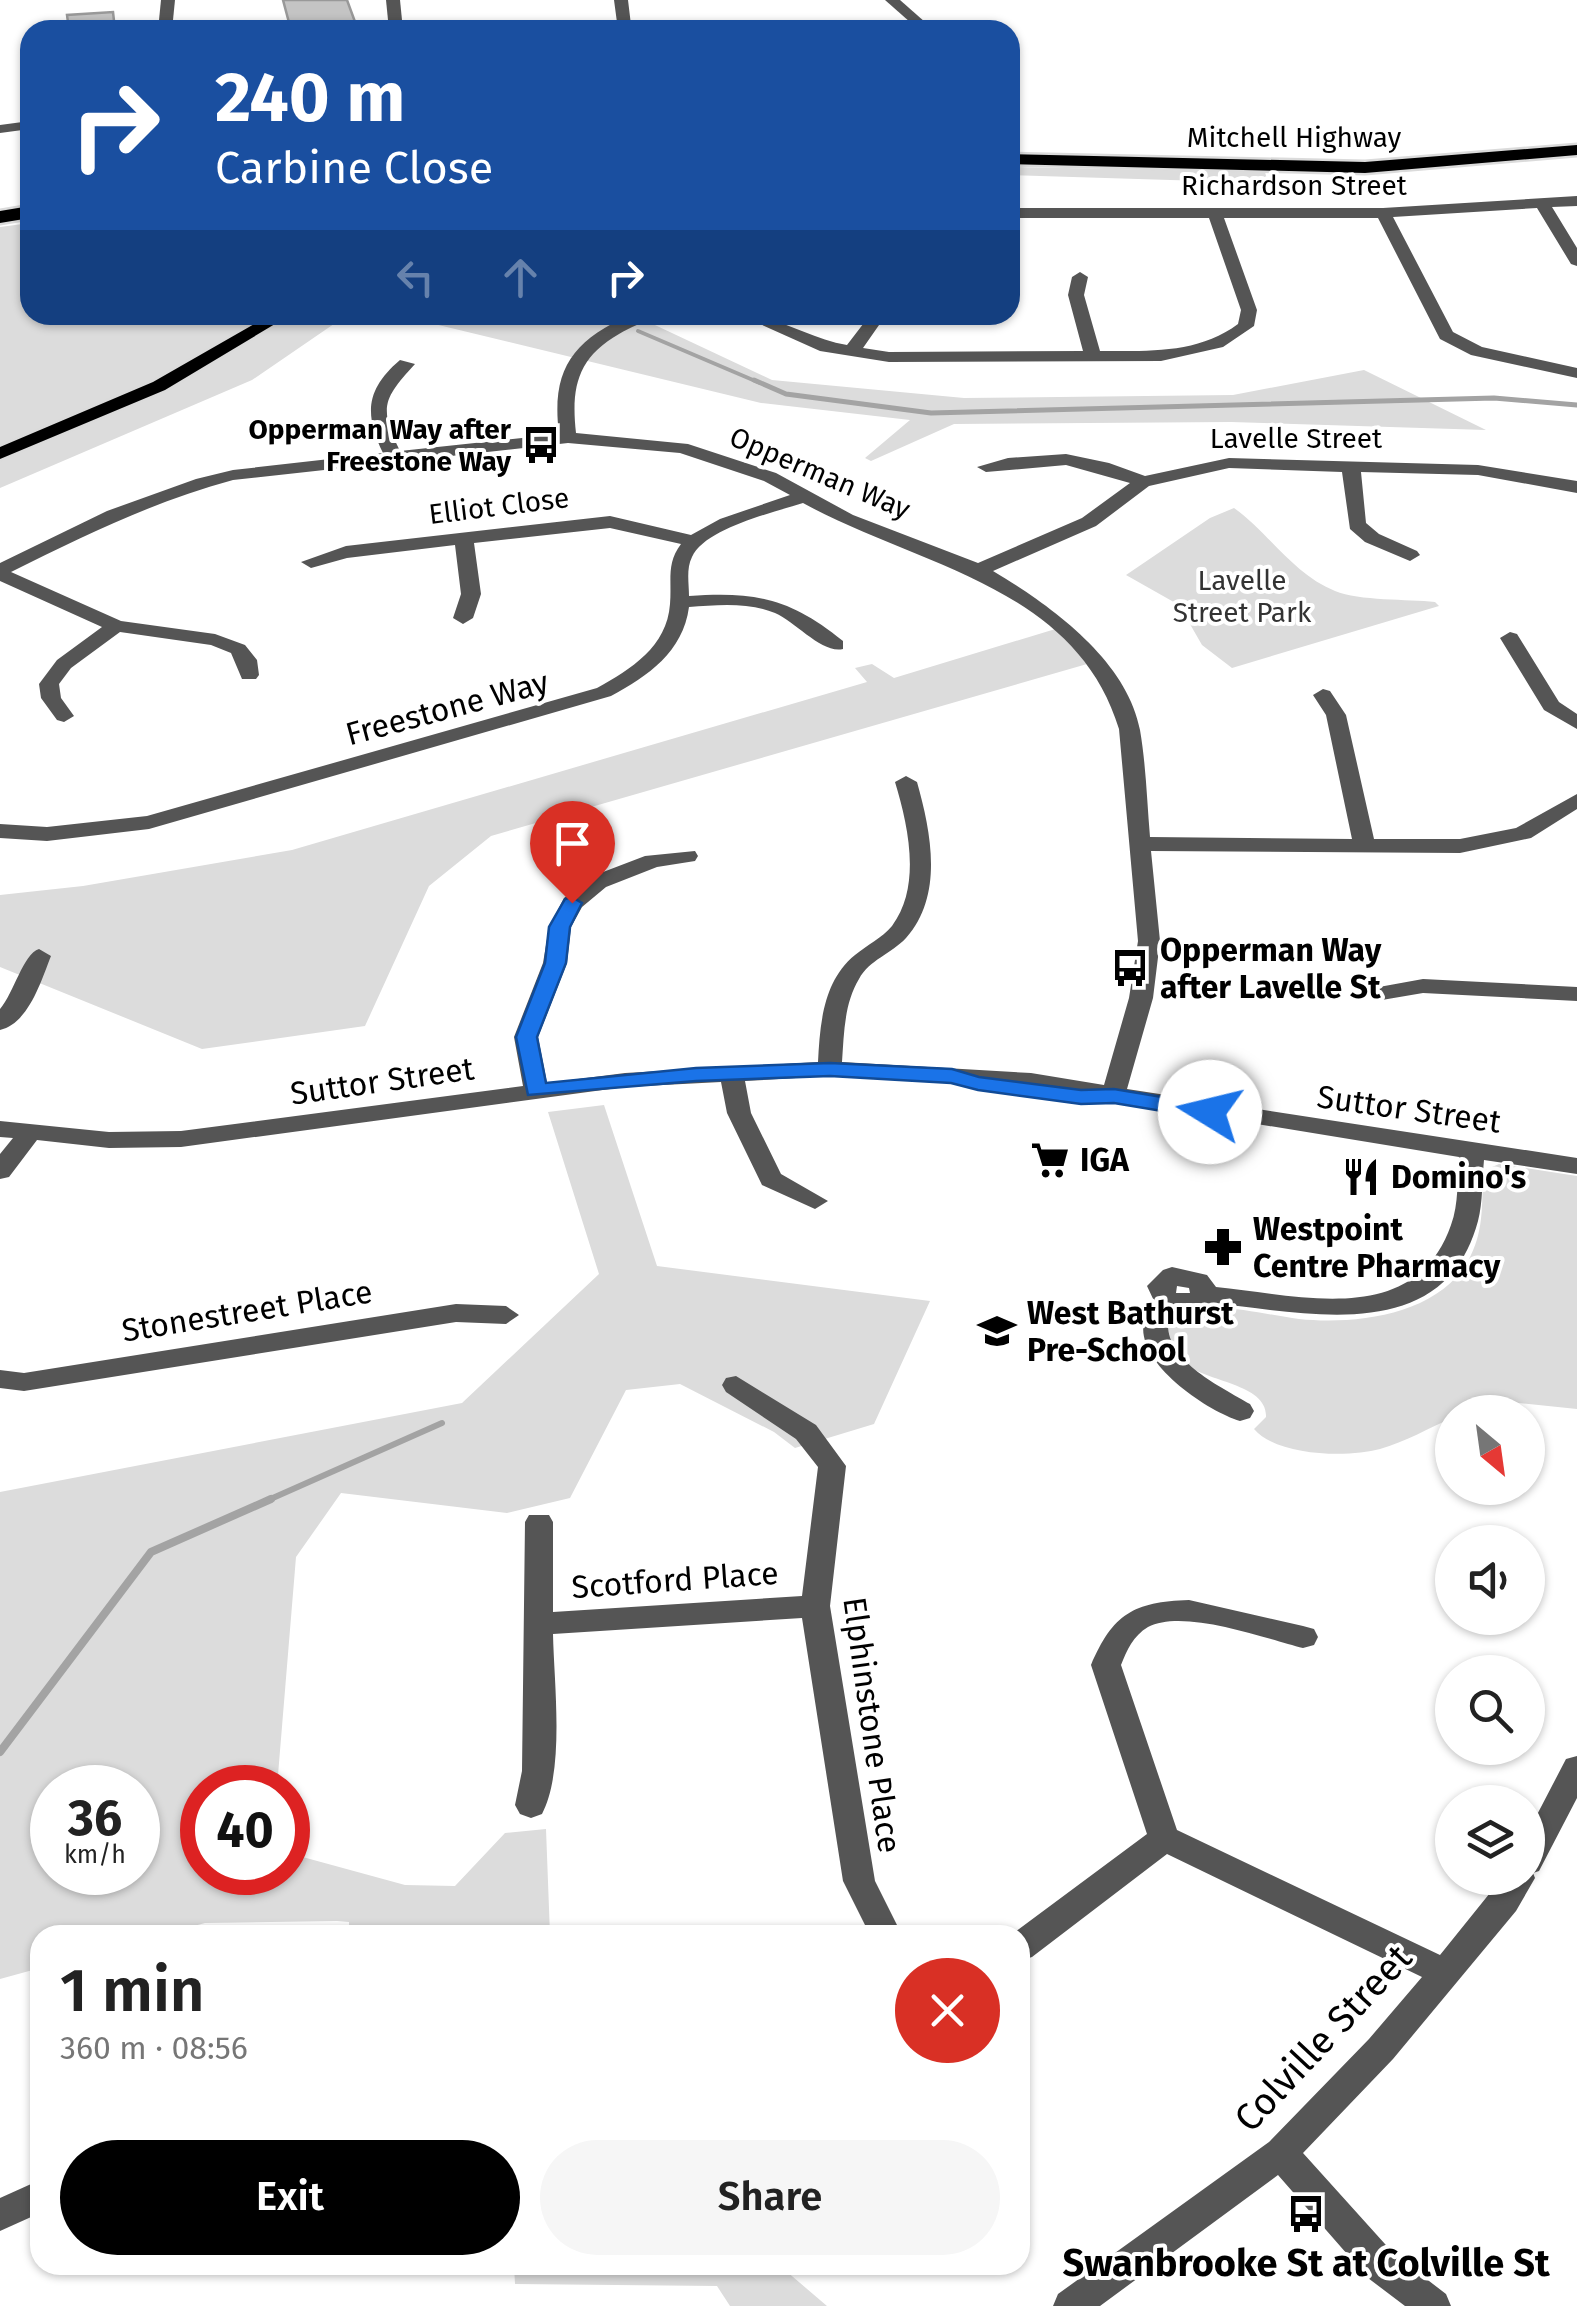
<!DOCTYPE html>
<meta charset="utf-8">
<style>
:root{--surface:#fff;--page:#f6f6f6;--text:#222;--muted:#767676;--accent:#000}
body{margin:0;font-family:"Fira Sans",sans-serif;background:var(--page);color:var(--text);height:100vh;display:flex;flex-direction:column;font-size:38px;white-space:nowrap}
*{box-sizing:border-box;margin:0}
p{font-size:32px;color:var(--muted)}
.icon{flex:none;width:55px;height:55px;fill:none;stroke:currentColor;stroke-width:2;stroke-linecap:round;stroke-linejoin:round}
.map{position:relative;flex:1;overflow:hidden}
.side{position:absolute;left:30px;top:1925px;width:1000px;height:350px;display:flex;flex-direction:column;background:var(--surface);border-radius:30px;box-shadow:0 2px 8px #0004}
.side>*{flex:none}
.banner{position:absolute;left:20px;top:20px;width:1000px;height:305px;border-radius:30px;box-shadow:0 2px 8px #0004;background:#1a4fa0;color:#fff;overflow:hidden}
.needle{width:65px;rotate:151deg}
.fabs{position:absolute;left:1435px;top:1395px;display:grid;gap:20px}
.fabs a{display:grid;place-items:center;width:110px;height:110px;border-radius:50%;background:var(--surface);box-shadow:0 2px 8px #0004;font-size:50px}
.speed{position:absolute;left:30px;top:1765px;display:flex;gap:20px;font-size:50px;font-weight:700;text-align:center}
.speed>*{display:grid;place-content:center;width:130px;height:130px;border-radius:50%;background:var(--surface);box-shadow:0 2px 8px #0004;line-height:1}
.speed small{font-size:25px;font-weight:400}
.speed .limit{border:15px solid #d22;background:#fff;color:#111}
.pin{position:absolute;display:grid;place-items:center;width:85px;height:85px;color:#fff;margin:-102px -42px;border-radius:50% 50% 50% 0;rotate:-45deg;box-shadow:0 0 10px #0007}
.pin .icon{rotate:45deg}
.me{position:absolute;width:110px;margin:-55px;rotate:279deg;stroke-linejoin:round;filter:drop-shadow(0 0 8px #0008)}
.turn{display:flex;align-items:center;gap:35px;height:210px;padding:0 30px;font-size:45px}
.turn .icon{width:130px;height:130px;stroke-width:2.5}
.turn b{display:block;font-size:70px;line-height:85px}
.lanes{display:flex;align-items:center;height:95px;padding:0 30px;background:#0003;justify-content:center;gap:50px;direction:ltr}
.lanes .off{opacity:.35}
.round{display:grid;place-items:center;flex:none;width:105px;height:105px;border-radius:52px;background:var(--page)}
.headline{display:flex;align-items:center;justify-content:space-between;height:170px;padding:0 30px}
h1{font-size:60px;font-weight:600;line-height:75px}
.action{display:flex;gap:20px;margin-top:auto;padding:20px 30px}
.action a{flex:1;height:115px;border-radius:60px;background:var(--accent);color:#fff;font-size:40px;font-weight:600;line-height:115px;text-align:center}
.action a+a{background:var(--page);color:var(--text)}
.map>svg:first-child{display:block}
.green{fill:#dcdcdc;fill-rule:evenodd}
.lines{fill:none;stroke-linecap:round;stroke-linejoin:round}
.stream-far3{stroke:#a3a3a3;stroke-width:4}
.stream-far2{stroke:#a3a3a3;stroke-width:5}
.stream-far1{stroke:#a3a3a3;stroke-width:6}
.stream{stroke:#a3a3a3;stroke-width:8}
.building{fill:#c4c4c4;stroke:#999;stroke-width:2.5}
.major-casing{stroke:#dbdbdb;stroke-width:5}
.highway-casing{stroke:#dbdbdb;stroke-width:5}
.minor{fill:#555;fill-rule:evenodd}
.major{fill:#000;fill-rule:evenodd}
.highway{fill:#000;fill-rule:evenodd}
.route{fill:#1a73e8;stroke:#114b97;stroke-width:2.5}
.labels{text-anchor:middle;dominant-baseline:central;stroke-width:8;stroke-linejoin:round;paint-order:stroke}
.far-street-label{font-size:28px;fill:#000;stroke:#fff}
.far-poi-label{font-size:28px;font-weight:bold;fill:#000;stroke:#fff;text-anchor:end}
.far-park-label{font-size:28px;fill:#333;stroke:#fff}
.street-label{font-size:32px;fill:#000;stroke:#fff}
.poi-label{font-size:32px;font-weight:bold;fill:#000;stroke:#fff;text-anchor:start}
.near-street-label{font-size:38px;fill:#000;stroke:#fff}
.near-poi-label{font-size:38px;font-weight:bold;fill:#000;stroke:#fff}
</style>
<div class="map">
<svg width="1577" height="2306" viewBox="0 0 1577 2306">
<rect width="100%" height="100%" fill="#fff"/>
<!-- green -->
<g class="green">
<polygon points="1010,167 1265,172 1268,183 1010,175"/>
<polygon points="30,223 30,315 347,315 252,380 0,488 0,227"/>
<polygon points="397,315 645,315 640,318 772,380 964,398 1233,395 1364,370 1486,430 1231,422 954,424 871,461 865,458 910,420 761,403"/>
<path d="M1234 508C1269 533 1293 574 1335 591 1359 601 1408 599 1435 602L1439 606 1232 668 1202 645 1179 605 1126 575 1210 518Z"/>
<polygon points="1062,627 1094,662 491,836 429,886 365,1026 202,1049 0,967 0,895 83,886 292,850 867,682 855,668 872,664 894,678"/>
<path d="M604 1105 657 1266 930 1301 874 1424 795 1448 774 1432 680 1384 626 1390 570 1498 507 1513 341 1493 296 1557 277 1787 202 1788V1872H288V1853L405 1885 455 1886 505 1833 546 1829 550 1935H349V1922L337 1921 205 1923 161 1935H40V1968L0 1979V1492L462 1403 599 1274 548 1112ZM52 1788H138V1872H52Z"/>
<path d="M1499 1164 1577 1176V1409L1499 1401 1452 1412V1418C1429 1428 1405 1442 1380 1449 1347 1458 1277 1456 1254 1429L1266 1417C1268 1384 1207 1382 1185 1364 1174 1355 1169 1336 1162 1323 1199 1295 1258 1314 1299 1319 1356 1325 1443 1315 1471 1255 1484 1229 1482 1200 1483 1171Z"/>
<polygon points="514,2265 779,2265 827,2306 730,2306 717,2286 515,2284"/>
</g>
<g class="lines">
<!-- stream-far3 -->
<polyline class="stream-far3" points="638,331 760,383"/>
<!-- stream-far2 -->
<polyline class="stream-far2" points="754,380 786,394 931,413 1494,398 1577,405"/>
<!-- stream-far1 -->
<polyline class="stream-far1" points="266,1501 442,1423"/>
<!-- stream -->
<polyline class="stream" points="0,1752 151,1552 271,1499"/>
</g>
<!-- building -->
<g class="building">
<polygon points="283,0 347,0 358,30 291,30"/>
<polygon points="113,12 115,30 69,30 67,15"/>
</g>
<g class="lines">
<!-- major casing -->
<g class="major-casing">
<polygon id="major" points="270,315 290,315 165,390 0,459 0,447 153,382"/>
</g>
<!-- highway casing -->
<g class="highway-casing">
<g id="highway">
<polygon points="1577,145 1577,155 1365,173 1010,164 1010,154 1365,162"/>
<polygon points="30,206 30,218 0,223 0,211"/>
</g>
</g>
<!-- minor -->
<g class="minor">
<polygon points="161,0 175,0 172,30 158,30"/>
<polygon points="386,0 400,0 403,30 389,30"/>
<polygon points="614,0 628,0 631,25 705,24 712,28 618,30"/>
<polygon points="885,0 900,0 934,30 919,30"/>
<polygon points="30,121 30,129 0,133 0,125"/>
<path d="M1577 196V206L1552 207 1577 248V266L1571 264 1537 208 1393 217 1453 332 1482 347 1577 368V378L1471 355 1440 339 1378 218H1224L1257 310 1254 326 1223 347 1161 361 889 362 820 351 740 315C778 315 809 339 847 345L870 315H886L863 348 889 352 1083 351 1068 295 1072 277 1080 272 1088 277 1084 295 1100 351C1148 351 1198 354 1238 324L1241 310 1209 218H1010V208H1383Z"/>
<path d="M630 315H653C644 323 630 327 619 334 577 358 571 388 576 433L688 444 776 473 853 515 978 563 1082 518 1130 483 1066 465 986 472 977 467 1008 458 1066 454 1109 463 1145 476 1229 458 1478 465 1577 481V493L1478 475 1361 472 1366 523 1379 534 1417 551 1420 555 1410 561 1365 542 1350 529 1342 472 1229 468 1149 486 1096 526 993 571C1050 605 1127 660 1140 730 1146 765 1147 802 1150 837L1352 839 1326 715 1313 695 1323 689 1330 691 1346 715 1374 839H1460L1516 828 1577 794V809L1531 838 1460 853 1151 851 1160 941 1153 998 1127 1089 1577 1158V1174L1484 1160C1482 1180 1483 1202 1478 1221 1447 1337 1329 1317 1238 1306 1230 1306 1222 1304 1215 1304 1202 1304 1192 1314 1178 1311L1168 1321C1165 1361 1220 1386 1250 1404L1254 1411 1250 1418 1240 1421C1201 1409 1111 1346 1155 1303L1147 1286 1163 1270 1172 1267 1207 1275 1216 1287C1299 1295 1415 1329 1451 1225 1459 1204 1457 1179 1459 1157L1031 1087 830 1076 745 1081 751 1113 781 1174 828 1201 815 1209 762 1185 727 1113 721 1082 625 1087 181 1147 109 1148 37 1140 9 1177 0 1179V1154L13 1138 0 1137V1121L109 1132 181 1131 523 1086 514 1037 543 963 549 927 564 898 590 877 645 856 695 851 698 856 695 861 657 867 606 887 582 907 571 927 567 963 538 1037 547 1083 625 1073 818 1062C820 1024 823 981 855 955 867 945 882 938 892 926 922 886 908 825 895 782L906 776 917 782C931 832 944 895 906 938 891 954 869 960 859 979 844 1004 844 1034 842 1062L1031 1073 1104 1085 1129 998 1138 941 1119 729C1075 585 917 566 803 503 775 512 705 528 692 557 686 569 689 583 689 596 756 591 791 599 843 641V649C822 654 796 622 775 613 749 602 717 605 689 607 683 652 648 676 611 696L149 829 47 841 0 838V824L47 827 147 816 597 688C631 669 667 647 670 604 672 580 666 564 681 544L610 528 474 543 481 594 473 618 463 624 453 618 461 594 455 545 347 558 311 568 301 562 346 546 610 516 691 535 720 519 790 495 764 481 680 453 568 443 233 480C155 501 83 536 11 572L121 621 215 634 245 645 257 660 259 675 256 679H242L231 653 211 645 120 632 71 668 59 684 61 698 74 716 64 722 57 720 41 698 39 684 57 660 102 627 0 581V563L107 511 196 479 233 470 383 453C364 414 366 389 400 360L415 364C384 398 378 407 400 451L559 434C551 370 572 341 630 315ZM1177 1286 1189 1288 1190 1293H1176Z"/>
<polygon points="1510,632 1517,634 1559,702 1577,714 1577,729 1544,710 1500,638"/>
<path d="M39 949 51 956C41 981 29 1023 0 1030V1009C14 993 23 954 39 949Z"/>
<polygon points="1423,979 1577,987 1577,1001 1423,993 1376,1001 1364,994 1368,989"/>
<polygon points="456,1304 506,1306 519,1315 506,1324 456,1322 24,1391 0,1388 0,1370 24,1373"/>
<path d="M736 1376 816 1425 846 1466 830 1606 875 1881 902 1935H870L843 1881 802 1618 553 1634C554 1684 565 1770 542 1814L531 1818 520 1814 515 1805 522 1771 525 1522 529 1515H549L553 1522V1612L802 1596 818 1467 796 1439 726 1392 722 1385 726 1378Z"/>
<path d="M1189 1600 1303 1626 1314 1629 1318 1637 1314 1645 1303 1648C1266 1639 1184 1608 1148 1627 1133 1636 1127 1650 1121 1665L1177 1830 1440 1955 1502 1878H1528V1832L1566 1759 1577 1756V1798L1539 1871 1533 1873 1535 1878 1516 1911 1393 2059 1303 2153 1394 2254 1446 2294 1451 2306H1405L1368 2278 1278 2175 1100 2306H1053L1058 2294 1269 2142 1369 2039 1422 1977 1167 1854 1032 1957 1020 1961V1935H1011L1147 1834 1091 1665C1113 1614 1133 1602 1189 1600Z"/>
<polygon points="40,2180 40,2213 0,2231 0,2198"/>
</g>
<!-- major -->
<use href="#major" class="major"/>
<!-- highway -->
<use href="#highway" class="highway"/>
</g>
<!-- route -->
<polygon class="route" points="572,897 582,903 570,927 566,963 537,1037 546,1083 696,1068 830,1063 952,1069 979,1077 1081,1090 1114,1089 1210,1105 1221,1112 1210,1119 1114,1103 1081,1104 978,1090 951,1083 830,1076 696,1081 528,1095 516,1037 545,963 549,927 565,899"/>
<!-- icons -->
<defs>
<g id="bus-bare" transform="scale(3)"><path d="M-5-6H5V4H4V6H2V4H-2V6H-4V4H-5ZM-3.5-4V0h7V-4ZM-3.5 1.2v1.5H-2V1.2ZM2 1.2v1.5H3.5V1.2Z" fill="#000" stroke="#fff" stroke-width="2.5" paint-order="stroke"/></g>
<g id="supermarket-bare" transform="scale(3)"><path d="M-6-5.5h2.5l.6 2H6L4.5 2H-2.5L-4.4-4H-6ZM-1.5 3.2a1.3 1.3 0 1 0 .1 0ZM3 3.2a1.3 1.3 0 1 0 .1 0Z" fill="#000" stroke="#fff" stroke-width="2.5" paint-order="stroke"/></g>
<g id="restaurant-bare" transform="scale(3)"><path d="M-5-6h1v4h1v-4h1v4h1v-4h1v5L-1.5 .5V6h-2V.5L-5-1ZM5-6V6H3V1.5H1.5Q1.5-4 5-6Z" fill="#000" stroke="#fff" stroke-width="2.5" paint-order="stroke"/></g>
<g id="pharmacy-bare" transform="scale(3)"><path d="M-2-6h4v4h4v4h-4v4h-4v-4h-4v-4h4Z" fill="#000" stroke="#fff" stroke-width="2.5" paint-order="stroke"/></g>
<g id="school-bare" transform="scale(3)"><path d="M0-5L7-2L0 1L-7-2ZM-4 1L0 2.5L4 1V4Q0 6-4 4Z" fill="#000" stroke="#fff" stroke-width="2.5" paint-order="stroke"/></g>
</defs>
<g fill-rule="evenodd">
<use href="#bus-bare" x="541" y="445"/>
<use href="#bus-bare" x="1130" y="968"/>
<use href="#supermarket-bare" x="1050" y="1160"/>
<use href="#restaurant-bare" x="1361" y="1177"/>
<use href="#pharmacy-bare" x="1223" y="1247"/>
<use href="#school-bare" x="997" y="1331"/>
<use href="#bus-bare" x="1306" y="2214"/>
</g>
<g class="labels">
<!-- far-street labels -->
<g class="far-street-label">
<text x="1294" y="137">Mitchell Highway</text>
<text x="1294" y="185">Richardson Street</text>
<text x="1296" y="438">Lavelle Street</text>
<text transform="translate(820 473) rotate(23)">Opperman Way</text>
<text transform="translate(499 506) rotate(-7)">Elliot Close</text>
</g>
<!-- far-poi labels -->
<g class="far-poi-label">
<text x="511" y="429">Opperman Way after<tspan x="511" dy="32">Freestone Way</tspan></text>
</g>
<!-- far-park labels -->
<g class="far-park-label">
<text x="1242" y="580">Lavelle<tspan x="1242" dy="32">Street Park</tspan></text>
</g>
<!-- street labels -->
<g class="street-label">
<text transform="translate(447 708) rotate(-15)">Freestone Way</text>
<text transform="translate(382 1081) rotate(-8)">Suttor Street</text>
<text transform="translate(1409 1109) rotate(8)">Suttor Street</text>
<text transform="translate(247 1311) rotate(-9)">Stonestreet Place</text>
<text transform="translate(675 1580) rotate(-4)">Scotford Place</text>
<text transform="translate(872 1725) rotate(82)">Elphinstone Place</text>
</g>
<!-- poi labels -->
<g class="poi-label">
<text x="1160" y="950">Opperman Way<tspan x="1160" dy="37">after Lavelle St</tspan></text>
<text x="1080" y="1160">IGA</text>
<text x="1391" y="1177">Domino's</text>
<text x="1253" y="1229">Westpoint<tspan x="1253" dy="37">Centre Pharmacy</tspan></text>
<text x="1027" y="1313">West Bathurst<tspan x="1027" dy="37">Pre-School</tspan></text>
</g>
<!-- near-street labels -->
<g class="near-street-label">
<text transform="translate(1323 2038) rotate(-47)">Colville Street</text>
</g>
<!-- near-poi labels -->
<g class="near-poi-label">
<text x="1306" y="2263">Swanbrooke St at Colville St</text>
</g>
</g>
</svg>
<div class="fabs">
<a><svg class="needle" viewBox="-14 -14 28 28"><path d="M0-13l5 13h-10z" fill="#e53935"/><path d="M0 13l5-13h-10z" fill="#767676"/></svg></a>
<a><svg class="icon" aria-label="sound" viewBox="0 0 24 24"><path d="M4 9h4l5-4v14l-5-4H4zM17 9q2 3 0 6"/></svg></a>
<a><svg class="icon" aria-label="search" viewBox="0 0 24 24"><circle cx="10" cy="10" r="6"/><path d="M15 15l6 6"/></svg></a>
<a><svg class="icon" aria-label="layers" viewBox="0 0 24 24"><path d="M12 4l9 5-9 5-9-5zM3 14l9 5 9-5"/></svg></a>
</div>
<div class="speed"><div>36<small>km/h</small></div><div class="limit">40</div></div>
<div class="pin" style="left:572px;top:903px;background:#d93025"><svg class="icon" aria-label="arrive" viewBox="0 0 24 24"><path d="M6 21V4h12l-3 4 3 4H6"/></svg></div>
<svg class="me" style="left:1210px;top:1112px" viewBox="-20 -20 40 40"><circle r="19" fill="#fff"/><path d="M0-13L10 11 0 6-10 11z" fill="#1a73e8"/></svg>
<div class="banner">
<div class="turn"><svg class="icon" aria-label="right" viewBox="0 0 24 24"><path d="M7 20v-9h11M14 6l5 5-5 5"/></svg><div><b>240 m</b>Carbine Close</div></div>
<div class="lanes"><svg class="icon off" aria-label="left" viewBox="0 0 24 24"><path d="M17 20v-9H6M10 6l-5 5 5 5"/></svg><svg class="icon off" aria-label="ahead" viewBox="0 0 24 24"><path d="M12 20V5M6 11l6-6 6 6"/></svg><svg class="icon" aria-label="right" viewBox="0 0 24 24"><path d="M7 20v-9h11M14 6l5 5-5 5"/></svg></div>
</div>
<section class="side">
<div class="headline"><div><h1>1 min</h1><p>360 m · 08:56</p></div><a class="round" style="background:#d93025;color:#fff"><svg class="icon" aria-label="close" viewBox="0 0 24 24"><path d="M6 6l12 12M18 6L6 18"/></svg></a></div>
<div class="action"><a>Exit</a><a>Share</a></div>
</section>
</div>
